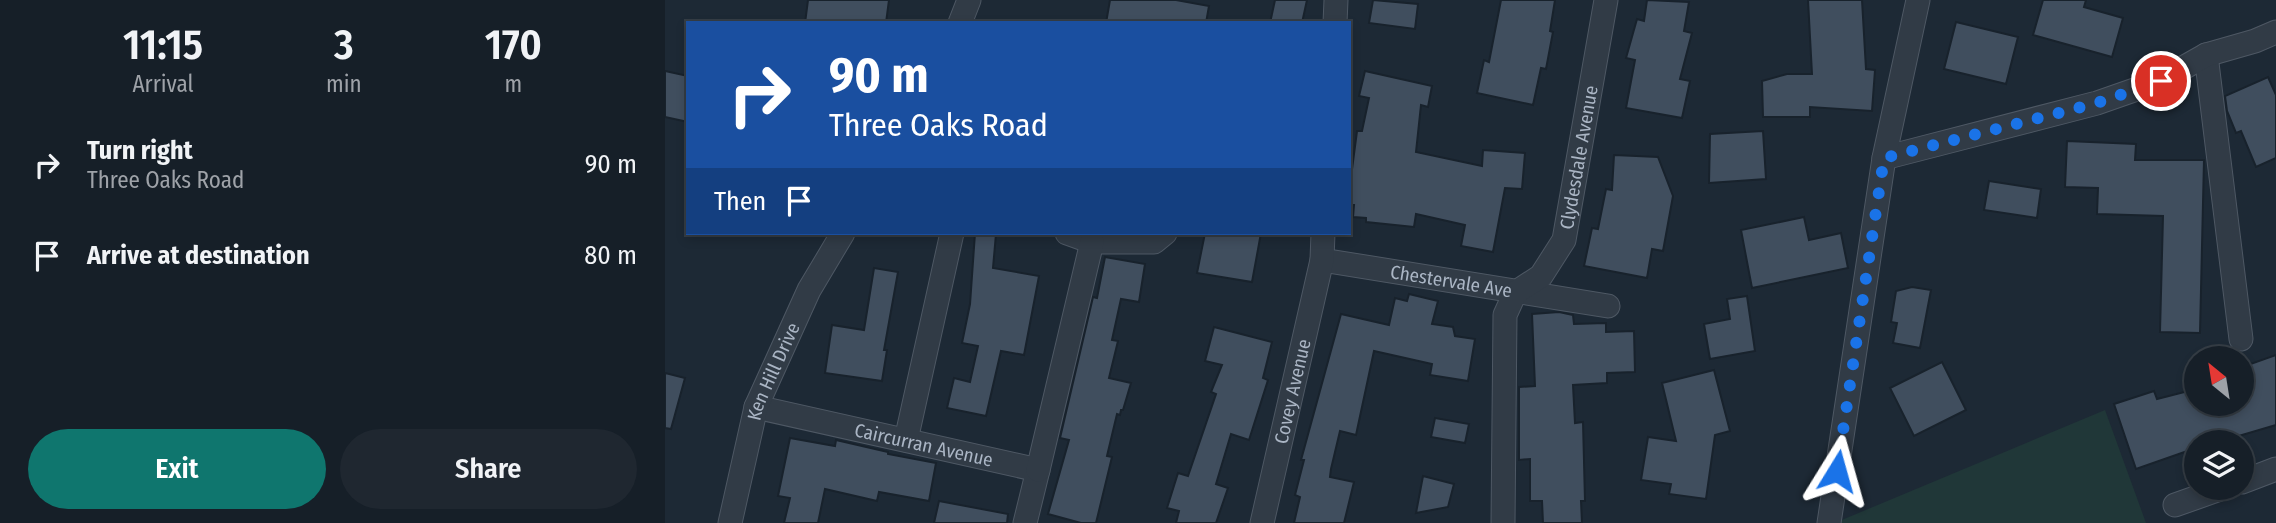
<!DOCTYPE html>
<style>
:root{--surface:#161f28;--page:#1f2730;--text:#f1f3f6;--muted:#9ea2a8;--line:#353d45;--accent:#0f766e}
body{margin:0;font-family:"Fira Sans Condensed",sans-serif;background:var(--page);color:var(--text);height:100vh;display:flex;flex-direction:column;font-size:26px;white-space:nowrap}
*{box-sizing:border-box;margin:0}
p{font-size:23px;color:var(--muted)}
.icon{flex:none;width:38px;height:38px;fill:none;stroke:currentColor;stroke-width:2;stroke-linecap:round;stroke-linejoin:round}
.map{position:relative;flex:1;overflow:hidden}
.panel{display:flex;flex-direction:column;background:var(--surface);width:665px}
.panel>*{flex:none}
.top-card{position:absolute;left:21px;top:21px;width:665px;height:214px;border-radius:0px;box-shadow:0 4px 10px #0003,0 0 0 2px var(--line);background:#1a4fa0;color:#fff;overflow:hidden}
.needle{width:46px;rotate:330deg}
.fabs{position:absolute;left:1519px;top:346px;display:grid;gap:14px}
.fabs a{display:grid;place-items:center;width:70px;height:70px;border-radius:50%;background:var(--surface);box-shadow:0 4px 10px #0003,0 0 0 2px var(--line);font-size:35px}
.pin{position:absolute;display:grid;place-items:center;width:60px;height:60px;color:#fff;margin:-30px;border:4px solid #fff;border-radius:50%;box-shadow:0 2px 7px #0007}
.me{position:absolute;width:77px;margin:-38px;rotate:8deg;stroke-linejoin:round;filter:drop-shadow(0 0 5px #0008)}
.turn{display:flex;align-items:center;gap:24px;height:147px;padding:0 28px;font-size:32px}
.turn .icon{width:91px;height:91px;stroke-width:2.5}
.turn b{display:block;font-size:49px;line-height:60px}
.then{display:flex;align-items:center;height:66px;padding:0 28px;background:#0003;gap:14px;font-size:26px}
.eta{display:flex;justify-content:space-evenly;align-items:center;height:119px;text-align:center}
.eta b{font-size:42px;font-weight:600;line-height:49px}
.button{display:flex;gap:14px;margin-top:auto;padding:14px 28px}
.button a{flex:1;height:80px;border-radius:42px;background:var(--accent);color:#fff;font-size:28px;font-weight:600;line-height:80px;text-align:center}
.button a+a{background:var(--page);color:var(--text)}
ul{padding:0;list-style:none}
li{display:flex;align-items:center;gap:21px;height:91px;padding:0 28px}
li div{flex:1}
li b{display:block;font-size:26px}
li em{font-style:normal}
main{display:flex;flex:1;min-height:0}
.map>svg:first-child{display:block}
.green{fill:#203738}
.building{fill:#404e5e;stroke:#18222c;stroke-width:2}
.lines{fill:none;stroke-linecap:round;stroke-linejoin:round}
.minor-casing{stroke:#4e5864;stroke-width:25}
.minor{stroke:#313b46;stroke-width:23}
.route{stroke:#1a73e8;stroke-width:12;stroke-dasharray:0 21.6}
.labels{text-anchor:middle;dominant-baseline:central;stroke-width:5;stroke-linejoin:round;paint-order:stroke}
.street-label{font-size:19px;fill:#aab5c4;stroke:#17202a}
</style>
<main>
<section class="panel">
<div class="eta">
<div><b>11:15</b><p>Arrival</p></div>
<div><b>3</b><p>min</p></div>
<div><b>170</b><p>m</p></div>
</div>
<ul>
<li><svg class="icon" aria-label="right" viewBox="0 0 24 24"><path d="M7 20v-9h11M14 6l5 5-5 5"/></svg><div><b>Turn right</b><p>Three Oaks Road</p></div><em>90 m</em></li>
<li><svg class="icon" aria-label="arrive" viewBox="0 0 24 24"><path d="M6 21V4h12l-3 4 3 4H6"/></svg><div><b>Arrive at destination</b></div><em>80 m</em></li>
</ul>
<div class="button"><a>Exit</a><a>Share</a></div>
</section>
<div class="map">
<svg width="1611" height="523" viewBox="0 0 1611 523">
<rect width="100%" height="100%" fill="#1d2935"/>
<!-- green -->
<polygon class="green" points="1440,410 1481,523 1173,523 1172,522"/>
<!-- building -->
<g class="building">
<polygon points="143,0 224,0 221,23 140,23"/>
<polygon points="445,0 511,0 544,6 541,23 441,23"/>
<polygon points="610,0 642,0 637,23 605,23"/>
<polygon points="708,0 753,4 750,29 704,23"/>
<polygon points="836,0 890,0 885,31 888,32 881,69 876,68 868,105 812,93 819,60 824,62"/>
<polygon points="982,0 1024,2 1019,31 1027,33 1015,79 1025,81 1017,118 961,108 970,60 961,58 972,19 979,21"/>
<polygon points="1143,0 1197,0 1201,69 1210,70 1207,111 1145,107 1145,117 1098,117 1097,81 1122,74 1147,74"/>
<polygon points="1378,0 1421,0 1419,7 1458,18 1447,57 1368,35"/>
<polygon points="1291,22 1353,37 1341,84 1279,69"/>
<polygon points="0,71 23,76 23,122 0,117"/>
<polygon points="700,71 767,86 763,107 756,105 751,152 817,166 818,150 860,153 857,189 840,188 828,252 796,246 800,225 751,214 749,227 701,222 701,218 688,217 689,205 684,205 684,192 692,131 697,131 704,98 694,96"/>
<polygon points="1603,77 1611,95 1611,158 1591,167 1576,131 1571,133 1562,111 1560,96"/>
<polygon points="1098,131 1101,179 1044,183 1045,134"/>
<polygon points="1402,141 1471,144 1470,160 1539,160 1535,333 1495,332 1498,216 1432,214 1433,188 1400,187"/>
<polygon points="949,155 993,157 1008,196 998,251 987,249 982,278 919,266 927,228 933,229 941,189 947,190"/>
<polygon points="1324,181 1376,189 1372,218 1319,210"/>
<polygon points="1139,217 1144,240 1176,233 1183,268 1087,288 1076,230"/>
<polygon points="310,233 331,234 328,268 374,276 359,355 336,351 321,416 282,408 289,378 305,382 313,346 297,343 305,304"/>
<polygon points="540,233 596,233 587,282 532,273"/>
<polygon points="440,257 480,264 474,302 456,299 447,340 453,341 444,378 466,383 458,410 456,410 455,415 452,414 442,456 447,457 431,523 416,523 383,514 404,440 395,438 428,297 432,298"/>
<polygon points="209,268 233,272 219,350 222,350 217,381 160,373 167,325 199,330"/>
<polygon points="1247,287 1266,290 1255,348 1228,343 1232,323 1226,322 1231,291"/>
<polygon points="744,294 773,301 767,324 788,327 790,336 810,339 803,381 765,375 767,364 709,351 691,435 675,431 666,469 665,477 689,482 679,523 629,523 635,497 630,495 639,460 636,460 676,314 724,325 730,298 742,301"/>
<polygon points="1082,296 1090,351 1045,359 1039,324 1065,319 1062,299"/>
<polygon points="894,312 908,315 909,324 941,323 941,332 969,331 970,372 942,373 942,383 908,385 910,423 918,422 920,501 916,501 917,523 878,523 877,501 865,501 865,459 854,460 854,387 870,386 867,314"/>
<polygon points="549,327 607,342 598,378 603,380 584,440 566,434 551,484 563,488 551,523 511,523 514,511 502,508 513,473 523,476 551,394 546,392 557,365 540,361"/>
<polygon points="1611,355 1611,425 1550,443 1531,443 1531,448 1471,469 1449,404 1489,391 1492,399 1531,389 1531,404 1577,404 1577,367"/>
<polygon points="1277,362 1301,410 1249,436 1225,388"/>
<polygon points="1049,370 1065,431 1050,435 1041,499 1004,494 1006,484 976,480 983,437 1011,441 997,383"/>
<polygon points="0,373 20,378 6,429 0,428"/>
<polygon points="770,418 804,424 800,443 766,437"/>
<polygon points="125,438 170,446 171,440 223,452 223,454 271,463 264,501 214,492 212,501 160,489 153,523 119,523 125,498 113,496"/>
<polygon points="758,476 789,484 783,507 751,513"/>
<polygon points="274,501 343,514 342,523 269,523"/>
</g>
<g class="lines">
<!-- minor casing -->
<g class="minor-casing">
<g id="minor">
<polyline points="295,23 304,0"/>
<polyline points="670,23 671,0"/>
<polyline points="1541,55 1576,339"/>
<polyline points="1219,158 1432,103 1495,81 1541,55 1590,41 1611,32"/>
<polyline points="402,233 427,242 489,242 500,233"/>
<path id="s1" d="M657 260 943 306"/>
<path id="s2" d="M91 407 373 470 360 523"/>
<polyline points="241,440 287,233"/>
<polyline points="373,470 427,242"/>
<polyline points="1577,482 1611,469"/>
<polyline points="1510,505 1558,488"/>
<path id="s3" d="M65 523 91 407 144 290 178 233"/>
<path id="s4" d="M597 523 657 260 658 233"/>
<path id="s5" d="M838 523 840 315 850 293 876 276 899 240 941 0"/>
<polyline points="1164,523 1219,158 1253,0"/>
</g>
</g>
<!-- minor -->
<use href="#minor" class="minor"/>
</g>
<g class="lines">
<!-- route -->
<polyline class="route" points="1172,471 1219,158 1432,103 1496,81"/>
</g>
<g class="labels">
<!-- street labels -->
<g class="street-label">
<text stroke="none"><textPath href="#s5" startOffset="390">Clydesdale Avenue</textPath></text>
<text stroke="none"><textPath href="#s1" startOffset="131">Chestervale Ave</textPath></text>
<text stroke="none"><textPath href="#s3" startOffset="158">Ken Hill Drive</textPath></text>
<text stroke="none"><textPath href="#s4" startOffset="135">Covey Avenue</textPath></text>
<text stroke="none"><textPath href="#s2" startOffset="172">Caircurran Avenue</textPath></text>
</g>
</g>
</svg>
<div class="fabs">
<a><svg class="needle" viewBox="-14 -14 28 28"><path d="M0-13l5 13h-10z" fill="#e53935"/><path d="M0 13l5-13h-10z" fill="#9ea2a8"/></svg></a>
<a><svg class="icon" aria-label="layers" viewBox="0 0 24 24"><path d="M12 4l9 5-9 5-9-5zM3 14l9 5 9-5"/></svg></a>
</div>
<div class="pin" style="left:1496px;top:81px;background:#d93025"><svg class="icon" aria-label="arrive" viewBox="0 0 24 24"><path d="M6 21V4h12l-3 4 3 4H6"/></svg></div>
<svg class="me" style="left:1172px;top:471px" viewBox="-20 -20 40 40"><path d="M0-17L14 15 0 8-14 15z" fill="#1a73e8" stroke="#fff" stroke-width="4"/></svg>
<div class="top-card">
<div class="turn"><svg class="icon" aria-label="right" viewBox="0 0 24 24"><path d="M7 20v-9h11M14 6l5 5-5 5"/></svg><div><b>90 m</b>Three Oaks Road</div></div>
<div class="then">Then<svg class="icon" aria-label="arrive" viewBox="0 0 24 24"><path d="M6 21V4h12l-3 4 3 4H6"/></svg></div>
</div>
</div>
</main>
